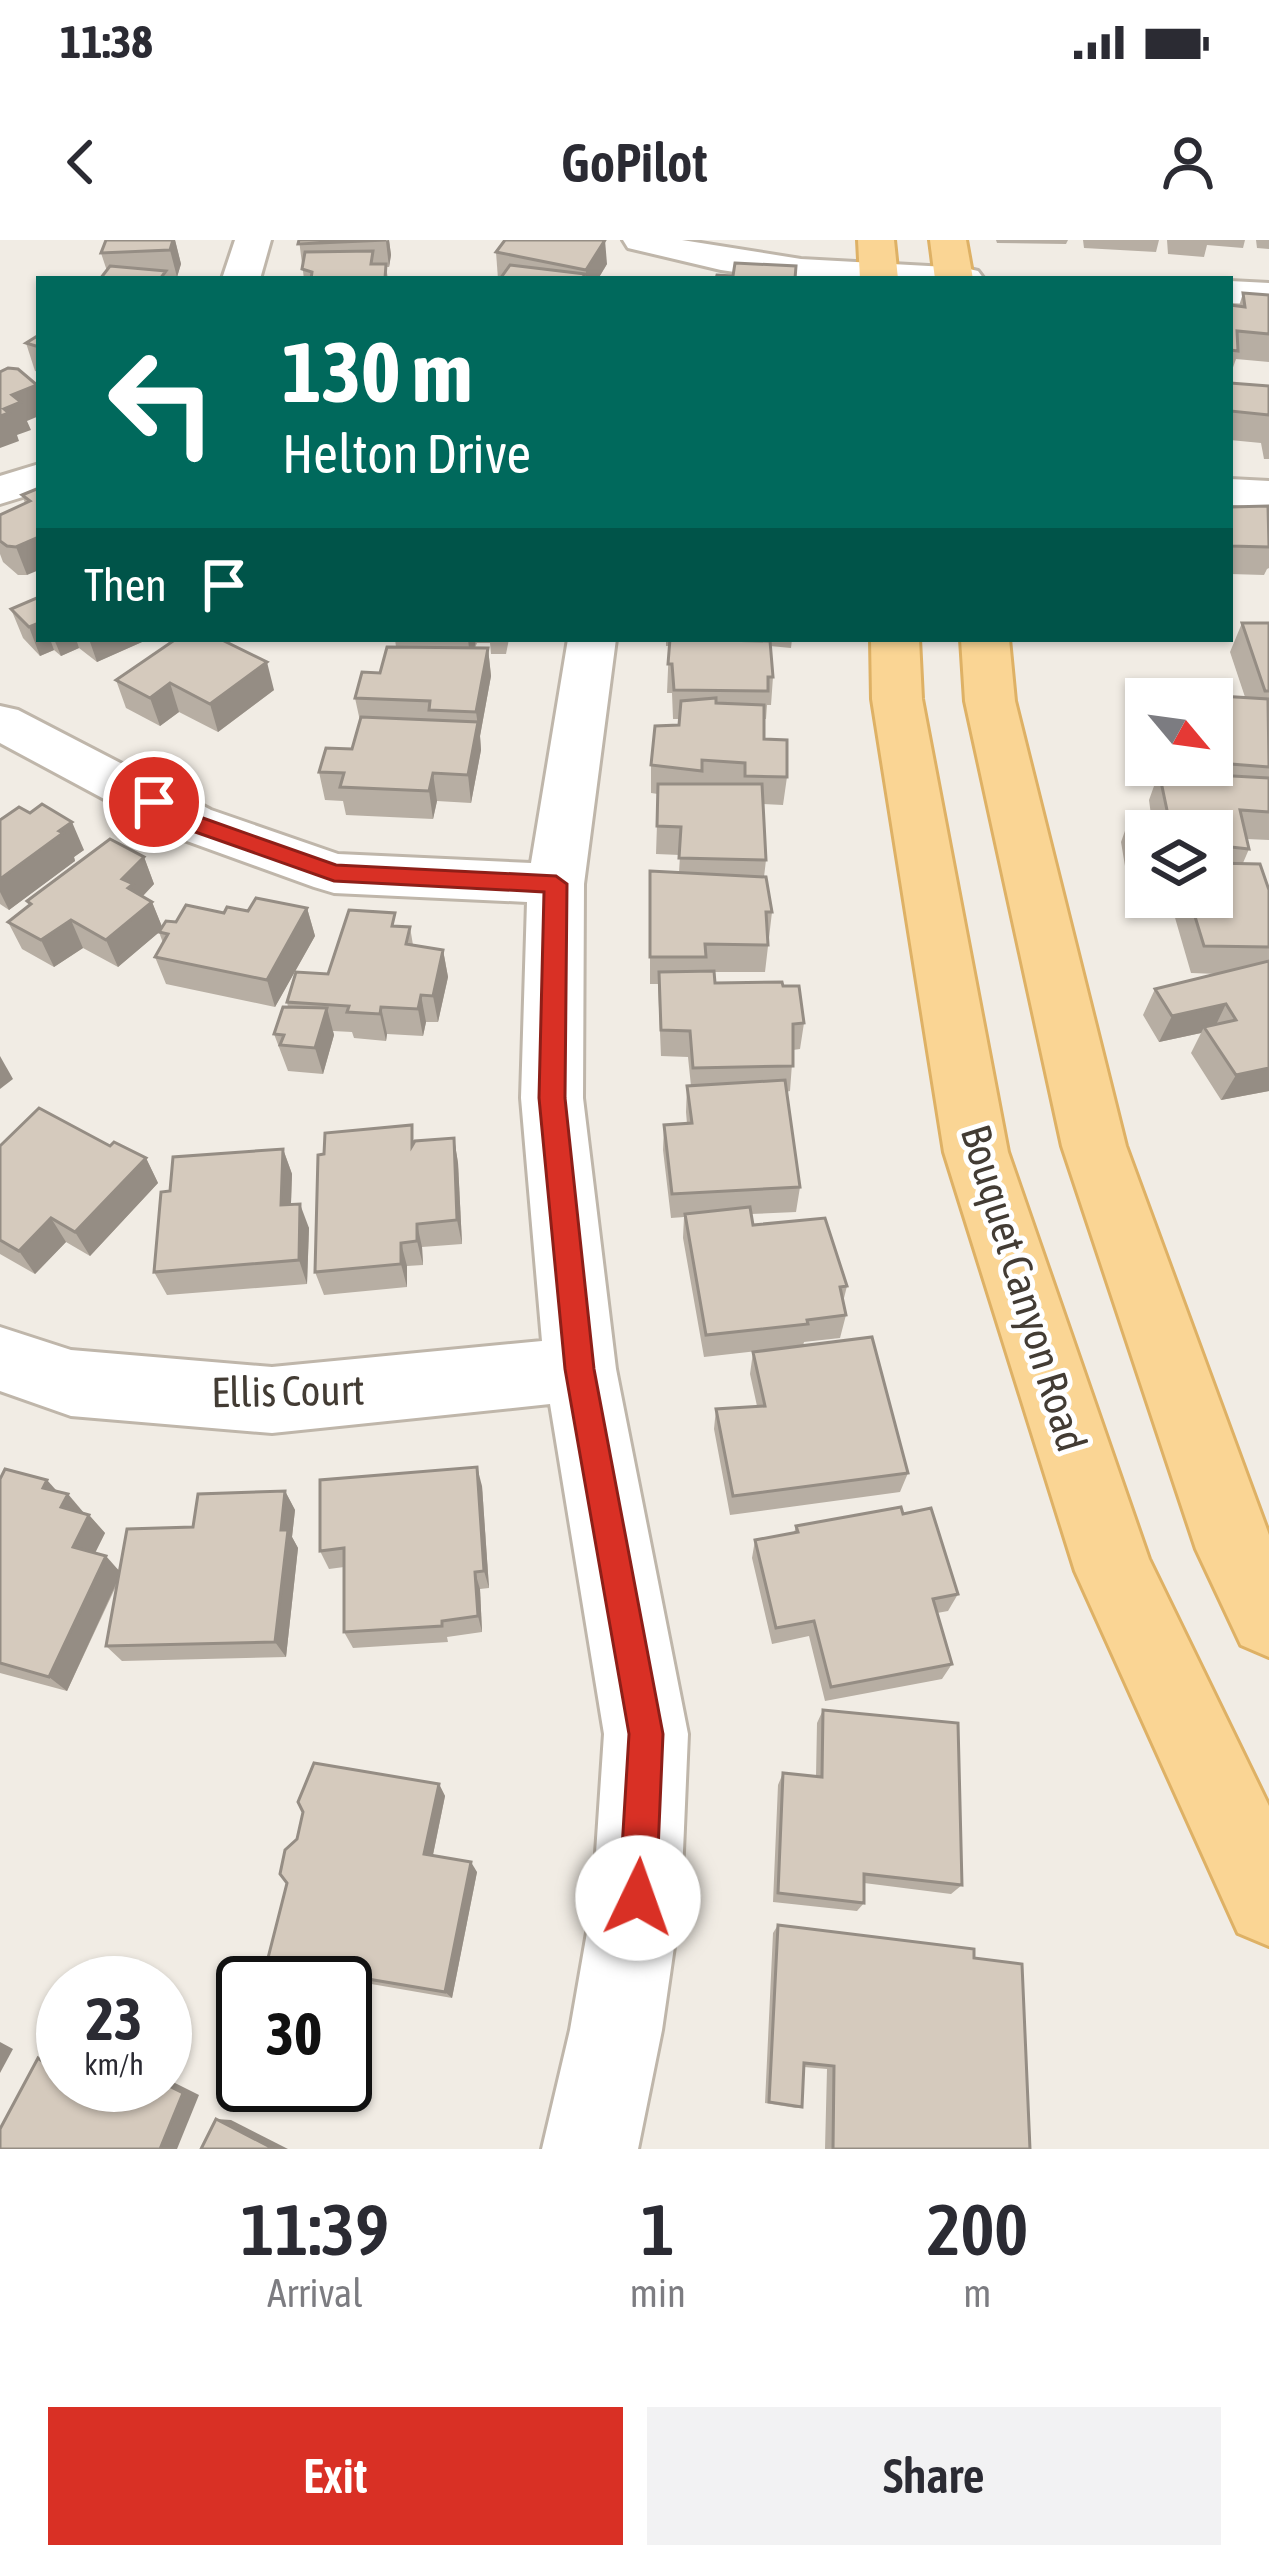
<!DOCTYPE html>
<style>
:root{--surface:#fff;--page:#f2f2f3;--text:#2b2b33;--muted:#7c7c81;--accent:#d93025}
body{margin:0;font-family:"Asap Condensed",sans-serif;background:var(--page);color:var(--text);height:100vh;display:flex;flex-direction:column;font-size:45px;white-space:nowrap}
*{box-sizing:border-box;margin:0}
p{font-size:39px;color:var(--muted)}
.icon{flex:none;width:66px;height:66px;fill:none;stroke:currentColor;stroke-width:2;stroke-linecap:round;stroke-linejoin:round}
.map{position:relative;height:1909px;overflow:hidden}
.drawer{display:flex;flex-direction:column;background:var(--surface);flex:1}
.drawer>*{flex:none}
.top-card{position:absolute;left:36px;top:36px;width:1197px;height:366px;border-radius:0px;box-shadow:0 3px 9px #0004;background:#00695c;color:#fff;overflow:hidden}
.needle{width:78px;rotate:119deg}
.fabs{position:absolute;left:1125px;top:438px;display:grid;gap:24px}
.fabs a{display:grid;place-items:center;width:108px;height:108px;border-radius:0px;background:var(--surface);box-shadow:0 3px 9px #0004;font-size:60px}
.speed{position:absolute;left:36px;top:1716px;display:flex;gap:24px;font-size:60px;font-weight:700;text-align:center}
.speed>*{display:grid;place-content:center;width:156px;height:156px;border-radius:50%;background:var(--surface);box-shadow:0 3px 9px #0004;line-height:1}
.speed small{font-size:30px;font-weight:400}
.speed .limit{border:6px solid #111;border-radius:18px;background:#fff;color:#111}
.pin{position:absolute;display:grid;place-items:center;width:102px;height:102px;color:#fff;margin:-51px;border:6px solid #fff;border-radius:50%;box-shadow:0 3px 12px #0007}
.me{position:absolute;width:132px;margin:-66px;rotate:3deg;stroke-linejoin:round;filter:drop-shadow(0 0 9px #0008)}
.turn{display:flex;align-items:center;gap:42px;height:252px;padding:0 48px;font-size:54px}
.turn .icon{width:156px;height:156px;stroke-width:2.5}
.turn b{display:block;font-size:84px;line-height:102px}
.then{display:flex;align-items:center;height:114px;padding:0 48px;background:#0003;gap:24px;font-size:45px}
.eta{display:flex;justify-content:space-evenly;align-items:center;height:204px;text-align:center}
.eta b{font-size:72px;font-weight:600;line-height:84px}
.primary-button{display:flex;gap:24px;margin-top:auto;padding:24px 48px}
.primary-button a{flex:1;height:138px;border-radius:0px;background:var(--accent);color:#fff;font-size:48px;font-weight:600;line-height:138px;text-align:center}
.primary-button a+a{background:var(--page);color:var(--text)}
.status{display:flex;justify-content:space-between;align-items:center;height:84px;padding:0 60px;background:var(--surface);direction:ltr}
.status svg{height:33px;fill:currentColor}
header{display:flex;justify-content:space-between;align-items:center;height:156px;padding:0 48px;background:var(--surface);font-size:54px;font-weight:600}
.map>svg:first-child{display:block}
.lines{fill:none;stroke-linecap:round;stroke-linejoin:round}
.minor-casing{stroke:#bfb6aa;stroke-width:6}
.major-casing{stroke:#deb165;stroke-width:6}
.minor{fill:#fff;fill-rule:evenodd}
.major{fill:#fad594;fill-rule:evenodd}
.wall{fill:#b7aea3}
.shaded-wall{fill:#958d84}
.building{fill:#d5cabd;stroke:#958d84;stroke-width:3}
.route{fill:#d93025;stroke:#8d1f18;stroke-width:3}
.labels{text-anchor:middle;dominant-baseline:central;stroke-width:10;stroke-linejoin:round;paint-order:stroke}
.street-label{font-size:42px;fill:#433c34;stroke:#fff}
</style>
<div class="status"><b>11:38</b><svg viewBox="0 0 49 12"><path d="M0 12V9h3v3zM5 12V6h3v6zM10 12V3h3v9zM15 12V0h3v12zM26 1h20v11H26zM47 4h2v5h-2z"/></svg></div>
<header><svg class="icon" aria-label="back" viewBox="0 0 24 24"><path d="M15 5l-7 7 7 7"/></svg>GoPilot<svg class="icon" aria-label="person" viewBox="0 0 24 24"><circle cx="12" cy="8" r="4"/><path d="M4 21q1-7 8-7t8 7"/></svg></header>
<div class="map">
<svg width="1269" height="1909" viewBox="0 0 1269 1909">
<rect width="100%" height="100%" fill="#f1ece4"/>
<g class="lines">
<!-- minor casing -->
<g class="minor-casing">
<g id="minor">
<polygon points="235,0 271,0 260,39 222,39"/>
<polygon points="623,0 682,0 801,19 965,28 978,31 984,39 784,39 721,30 628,8"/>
<polygon points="1230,41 1269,43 1269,65 1230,63"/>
<polygon points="39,224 39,252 0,264 0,236"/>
<polygon points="1230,239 1269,241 1269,267 1230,265"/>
<polygon points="568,399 616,399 584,644 583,858 616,1129 688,1494 681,1658 662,1790 638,1909 542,1909 570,1790 593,1658 604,1494 550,1164 272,1193 71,1176 0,1151 0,1087 71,1110 272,1127 542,1101 521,858 527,662 334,653 314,647 173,596 0,503 0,466 18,470 211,570 338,614 531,623"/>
</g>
</g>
<!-- major casing -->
<g class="major-casing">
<g id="major">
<polygon points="858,0 894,0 898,39 860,39"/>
<polygon points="930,0 966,0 973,39 935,39"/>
<polygon points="871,399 919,399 922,459 1008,912 1149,1319 1269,1566 1269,1706 1238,1693 1075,1331 944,912 872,459"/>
<polygon points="961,399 1009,399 1015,461 1126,906 1269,1295 1269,1417 1241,1405 1196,1309 1062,906 965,461"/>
</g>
</g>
<!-- minor -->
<use href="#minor" class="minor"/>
<!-- major -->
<use href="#major" class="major"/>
</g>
<!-- wall -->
<g class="wall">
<polygon points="175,0 181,24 177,37 168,37 169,39 100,39 107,31 101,13"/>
<polygon points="299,0 389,0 391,15 389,27 386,27 388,39 304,39"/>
<polygon points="996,0 1068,0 1066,4 997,3"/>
<polygon points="1083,0 1159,0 1156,12 1084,8"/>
<polygon points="1167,0 1245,0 1243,8 1207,5 1204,17 1168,14"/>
<polygon points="1256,0 1269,0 1269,9 1257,8"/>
<polygon points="496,12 607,24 598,39 498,39"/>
<polygon points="1243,53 1269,55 1269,122 1236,119 1230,136 1230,65 1239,66"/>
<polygon points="39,95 39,132 35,131 26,103"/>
<polygon points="1230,143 1269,146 1269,219 1264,219 1261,203 1230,200"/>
<polygon points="39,248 27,335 18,335 3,322 0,314 0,275 25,263 22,255"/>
<polygon points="1230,267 1269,267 1269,328 1267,329 1264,335 1230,334"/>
<polygon points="39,357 39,399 141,399 142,402 97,422 79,408 61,416 54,410 40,416 23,398 11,369"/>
<polygon points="1242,383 1269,383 1269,600 1247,599 1249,609 1243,623 1269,650 1269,851 1221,860 1191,813 1201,793 1159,802 1143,775 1155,749 1218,734 1191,733 1169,657 1212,657 1212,591 1146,591 1146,628 1125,626 1121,602 1131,574 1151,575 1149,560 1159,532 1203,534 1201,525 1212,525 1212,459 1185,459 1187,454 1245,457 1230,412"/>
<polygon points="395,399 509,399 506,414 491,414 490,403 477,403 475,408 488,408 491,436 480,496 481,510 471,563 437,561 433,579 346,575 343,561 325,560 319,532 352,509 360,481 355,458 380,433 396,407"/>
<polygon points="666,399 792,399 791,408 770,406 773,437 771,465 767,465 766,479 764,479 764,499 787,537 783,565 763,564 766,620 764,637 772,672 765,732 714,732 715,743 783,746 804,783 800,809 793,810 790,851 786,852 800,947 796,972 751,974 753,985 847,1046 843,1062 846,1075 840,1098 804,1102 803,1106 908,1233 900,1252 730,1275 714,1189 716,1169 757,1166 750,1134 753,1112 783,1108 704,1117 683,998 684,977 671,978 663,910 664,885 687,884 686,872 687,846 691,846 688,817 661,816 658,744 650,744 650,631 679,633 680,615 656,614 658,554 651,553 651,525 679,485 679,479 673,479 672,453 667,453 669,406 666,406"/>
<polygon points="116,440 274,450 218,492 179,472 160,486 126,468"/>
<polygon points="0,580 84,610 74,617 75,621 9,670 0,664"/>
<polygon points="144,617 154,644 143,656 152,662 162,687 176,682 224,673 307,668 315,696 275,767 166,744 155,717 163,703 159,692 118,727 83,708 54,727 22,709 8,682 29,665 27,661"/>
<polygon points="397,686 410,687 413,705 443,710 448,737 438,782 426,782 423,796 387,794 386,801 354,798 352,792 333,791 334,795 323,834 288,831 274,794 288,767 287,762"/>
<polygon points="454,898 458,923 462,1004 422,1007 423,1025 407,1026 407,1047 324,1055 315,1032 415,901"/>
<polygon points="0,906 110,906 146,918 158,943 90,1016 66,1002 35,1034 0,1014"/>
<polygon points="283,909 292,934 291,965 309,988 307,1044 167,1055 154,1032 170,951"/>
<polygon points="0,1239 58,1252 84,1273 89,1275 105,1293 95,1313 120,1331 193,1287 285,1251 295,1270 292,1297 298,1308 286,1417 122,1421 106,1406 118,1342 67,1451 0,1433"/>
<polygon points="482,1246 489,1348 480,1349 482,1392 447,1397 448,1402 353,1408 344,1392 344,1327 329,1329 320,1311"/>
<polygon points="903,1274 958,1354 948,1371 937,1373 952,1424 942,1439 825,1461 809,1396 772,1404 752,1318 755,1300 794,1293 796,1286"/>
<polygon points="823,1470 962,1645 951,1654 864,1643 864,1663 857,1671 773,1662 778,1545 783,1533 816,1536 817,1483"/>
<polygon points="439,1544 445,1556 433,1615 477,1632 452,1758 279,1728 267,1722 297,1599"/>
<polygon points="778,1685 974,1718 1030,1909 825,1909 827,1829 804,1827 802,1867 796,1868 765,1863 773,1693"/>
</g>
<!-- shaded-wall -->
<g class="shaded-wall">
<polygon points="173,0 175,0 181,24 177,37 170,10"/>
<polygon points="389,0 391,15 389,27 386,1"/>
<polygon points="605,0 607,24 598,39 586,39 586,30"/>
<polygon points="37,145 39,176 27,181 31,190 17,195 19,201 0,208 0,176 12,155"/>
<polygon points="39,297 39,330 27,335 16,307"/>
<polygon points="39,383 39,399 50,399 54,410 40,416 29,387"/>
<polygon points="54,399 76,399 79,408 61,416"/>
<polygon points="89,399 141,399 142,402 97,422"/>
<polygon points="468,399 476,399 471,427"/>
<polygon points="488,408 491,436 480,496 481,510 471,563 468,535 478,486 476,472"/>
<polygon points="267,422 274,450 218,492 210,464"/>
<polygon points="170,443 179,472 160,486 150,458"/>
<polygon points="433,533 437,561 433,579 429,551"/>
<polygon points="72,582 84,610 74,617 75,621 9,670 0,652 0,639"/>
<polygon points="144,617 154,644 139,660 152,662 163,689 118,727 106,700 122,639"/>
<polygon points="307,668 315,696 275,767 267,740"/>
<polygon points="71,680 83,708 54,727 41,700"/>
<polygon points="443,710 448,737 438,782 433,756"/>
<polygon points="421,755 426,782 423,796 418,769"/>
<polygon points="1226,764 1213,791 1204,787 1201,793 1159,802 1172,776"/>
<polygon points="381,767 387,794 386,801 380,774"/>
<polygon points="327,768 334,795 323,834 315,808"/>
<polygon points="0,816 13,839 0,849"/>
<polygon points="1269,828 1269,851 1221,860 1236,835"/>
<polygon points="454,898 458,923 462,1004 457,980"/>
<polygon points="283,909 292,934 290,989 281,965"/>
<polygon points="146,918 158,943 90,1016 75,992"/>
<polygon points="300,964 309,988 307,1044 299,1020"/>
<polygon points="51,978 66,1002 35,1034 19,1011"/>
<polygon points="417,984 422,1007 423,1025 417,1001"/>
<polygon points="401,1003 407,1026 407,1047 401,1024"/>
<polygon points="477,1227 482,1246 489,1348 484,1331"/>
<polygon points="47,1240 64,1259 43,1248"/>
<polygon points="285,1251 295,1270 292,1297 298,1308 286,1417 275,1402 281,1290"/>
<polygon points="68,1254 84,1273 61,1267"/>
<polygon points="89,1275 105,1293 89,1325 73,1307"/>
<polygon points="106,1316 121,1333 67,1451 49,1437"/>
<polygon points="475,1332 480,1349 482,1392 478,1376"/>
<polygon points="439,1544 445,1556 431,1624 424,1614"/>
<polygon points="471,1622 477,1632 452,1758 445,1752"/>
<polygon points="0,1802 13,1809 0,1833"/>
<polygon points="165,1838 199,1855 177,1909 160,1909"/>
<polygon points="216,1879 231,1880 288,1909 274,1909"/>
</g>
<!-- building -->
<g class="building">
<polygon points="106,0 173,0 170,10 101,13"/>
<polygon points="299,0 386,0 298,4"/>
<polygon points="505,0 605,0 586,30 496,12"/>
<polygon points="373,11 371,24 386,24 385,39 311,39 312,32 302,29 305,12"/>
<polygon points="735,23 796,26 795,39 716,39 717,35 733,36"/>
<polygon points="510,25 585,34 582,39 500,39"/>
<polygon points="110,26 166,31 160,39 100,39"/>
<polygon points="1243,53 1269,55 1269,94 1237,91 1238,111 1230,110 1230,65 1245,67"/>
<polygon points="39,95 39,107 26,103"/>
<polygon points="8,128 18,129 37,145 12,155 21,162 4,169 9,173 0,176 0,132"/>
<polygon points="1230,143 1269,146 1269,175 1230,171"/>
<polygon points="39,248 39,297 16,307 7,306 0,301 0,275 30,261 22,255"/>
<polygon points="1268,266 1269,307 1230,306 1230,267"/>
<polygon points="39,357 39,383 29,387 11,369"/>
<polygon points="1242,383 1269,383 1269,451 1265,451"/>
<polygon points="176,399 220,399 267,422 210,464 170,443 150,458 116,440"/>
<polygon points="670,399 770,401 773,437 768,437 768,451 674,450 672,424 668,424"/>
<polygon points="387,407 488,408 476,472 429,470 430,461 355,458 362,432 380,433"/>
<polygon points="1187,454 1268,459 1269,527 1218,523 1212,493 1212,459 1188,459"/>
<polygon points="716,458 716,463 764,465 764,499 787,500 787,537 745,536 745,523 702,520 702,531 651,525 655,486 679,485 681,461"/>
<polygon points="361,477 478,482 468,535 433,533 429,551 340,547 344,533 319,532 326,508 352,509"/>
<polygon points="1159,532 1269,538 1269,572 1240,570 1249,609 1212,605 1212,591 1146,591 1146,599 1136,598 1131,574 1168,575"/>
<polygon points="658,544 762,544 766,620 679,618 681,587 657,586"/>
<polygon points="42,564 72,582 59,591 63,593 0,639 0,580 19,567 30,573"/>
<polygon points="110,599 144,617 122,639 133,644 128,648 152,662 106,700 71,680 41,700 8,682 31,664 27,661"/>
<polygon points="1212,623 1260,624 1269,650 1269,707 1204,706 1189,657 1212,657"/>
<polygon points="650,631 766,637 772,672 766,672 768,705 705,704 706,717 650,717"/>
<polygon points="256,658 307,668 267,740 155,717 168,694 159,692 166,681 176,682 186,665 224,673 227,667 248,671"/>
<polygon points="349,670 395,673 392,686 410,687 406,704 443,710 433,756 421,755 418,769 381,767 380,774 347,772 349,766 287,762 296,732 328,734"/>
<polygon points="1269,721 1269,828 1236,835 1204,787 1236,780 1226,764 1172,776 1155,749"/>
<polygon points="714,731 715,743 782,742 783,746 799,746 804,783 793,784 793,826 693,828 690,791 661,790 659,732"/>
<polygon points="283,767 327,768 315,808 280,805 284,795 274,794"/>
<polygon points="785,840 800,947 672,954 664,885 692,883 687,846"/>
<polygon points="39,868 110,906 114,902 146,918 75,992 51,978 19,1011 0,1000 0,906"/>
<polygon points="412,885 412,906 415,901 454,898 457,980 417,984 417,1001 401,1003 401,1024 315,1032 318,915 324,914 325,893"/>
<polygon points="283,909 281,965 300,964 299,1020 154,1032 161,952 170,951 173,917"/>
<polygon points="750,967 753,985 825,978 847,1046 840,1047 846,1075 807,1080 808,1084 706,1095 685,974"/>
<polygon points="872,1097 908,1233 733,1256 716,1169 765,1166 753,1112"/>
<polygon points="477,1227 484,1331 475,1332 478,1376 442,1381 442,1386 344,1392 344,1308 320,1311 320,1240"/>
<polygon points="5,1229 47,1240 43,1248 68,1254 61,1267 89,1275 73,1307 106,1316 49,1437 0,1423 0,1239"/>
<polygon points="285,1251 281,1290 288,1290 275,1402 106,1406 127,1289 193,1287 198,1254"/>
<polygon points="901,1267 903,1274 931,1268 958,1354 933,1359 952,1424 831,1447 814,1381 776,1388 755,1300 798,1292 796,1286"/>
<polygon points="823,1470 958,1483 962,1645 864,1634 864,1663 778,1653 783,1533 822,1537"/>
<polygon points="314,1523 439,1544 424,1614 471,1622 445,1752 267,1722 287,1643 280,1634 285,1610 297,1599 303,1572 298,1562"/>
<polygon points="778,1685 974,1709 974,1718 1022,1724 1030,1909 833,1909 834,1826 804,1823 802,1867 769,1862"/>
<polygon points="57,1792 63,1795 63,1845 165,1844 183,1853 160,1909 0,1909 0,1889 38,1818 42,1821"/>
<polygon points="216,1879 274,1909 201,1909"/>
</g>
<!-- route -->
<polygon class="route" points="154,555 200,577 336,625 556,636 567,644 565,858 594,1129 663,1494 656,1658 650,1671 638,1676 625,1671 619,1658 629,1494 565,1129 539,858 544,652 334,641 184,588 146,568 146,557"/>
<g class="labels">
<!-- street labels -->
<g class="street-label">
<text transform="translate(1024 1048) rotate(73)">Bouquet Canyon Road</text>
<text transform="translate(288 1151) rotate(-1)">Ellis Court</text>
</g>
</g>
</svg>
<div class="fabs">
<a><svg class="needle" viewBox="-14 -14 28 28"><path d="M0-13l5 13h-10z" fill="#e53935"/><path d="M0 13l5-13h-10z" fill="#7c7c81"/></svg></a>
<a><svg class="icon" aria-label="layers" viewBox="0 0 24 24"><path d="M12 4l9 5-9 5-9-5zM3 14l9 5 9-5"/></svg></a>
</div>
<div class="speed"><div>23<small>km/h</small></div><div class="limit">30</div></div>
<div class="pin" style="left:154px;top:562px;background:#d93025"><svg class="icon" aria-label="arrive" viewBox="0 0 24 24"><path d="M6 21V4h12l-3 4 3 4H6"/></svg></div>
<svg class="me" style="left:638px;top:1658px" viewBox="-20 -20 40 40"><circle r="19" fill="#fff"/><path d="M0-13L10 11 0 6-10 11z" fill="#d93025"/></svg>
<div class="top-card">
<div class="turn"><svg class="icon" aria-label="left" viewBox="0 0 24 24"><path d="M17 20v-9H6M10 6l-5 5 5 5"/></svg><div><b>130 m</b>Helton Drive</div></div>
<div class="then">Then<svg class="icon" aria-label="arrive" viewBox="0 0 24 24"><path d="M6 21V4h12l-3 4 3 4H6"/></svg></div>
</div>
</div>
<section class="drawer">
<div class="eta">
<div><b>11:39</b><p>Arrival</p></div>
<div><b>1</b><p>min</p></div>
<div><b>200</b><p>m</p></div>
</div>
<div class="primary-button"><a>Exit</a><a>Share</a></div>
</section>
